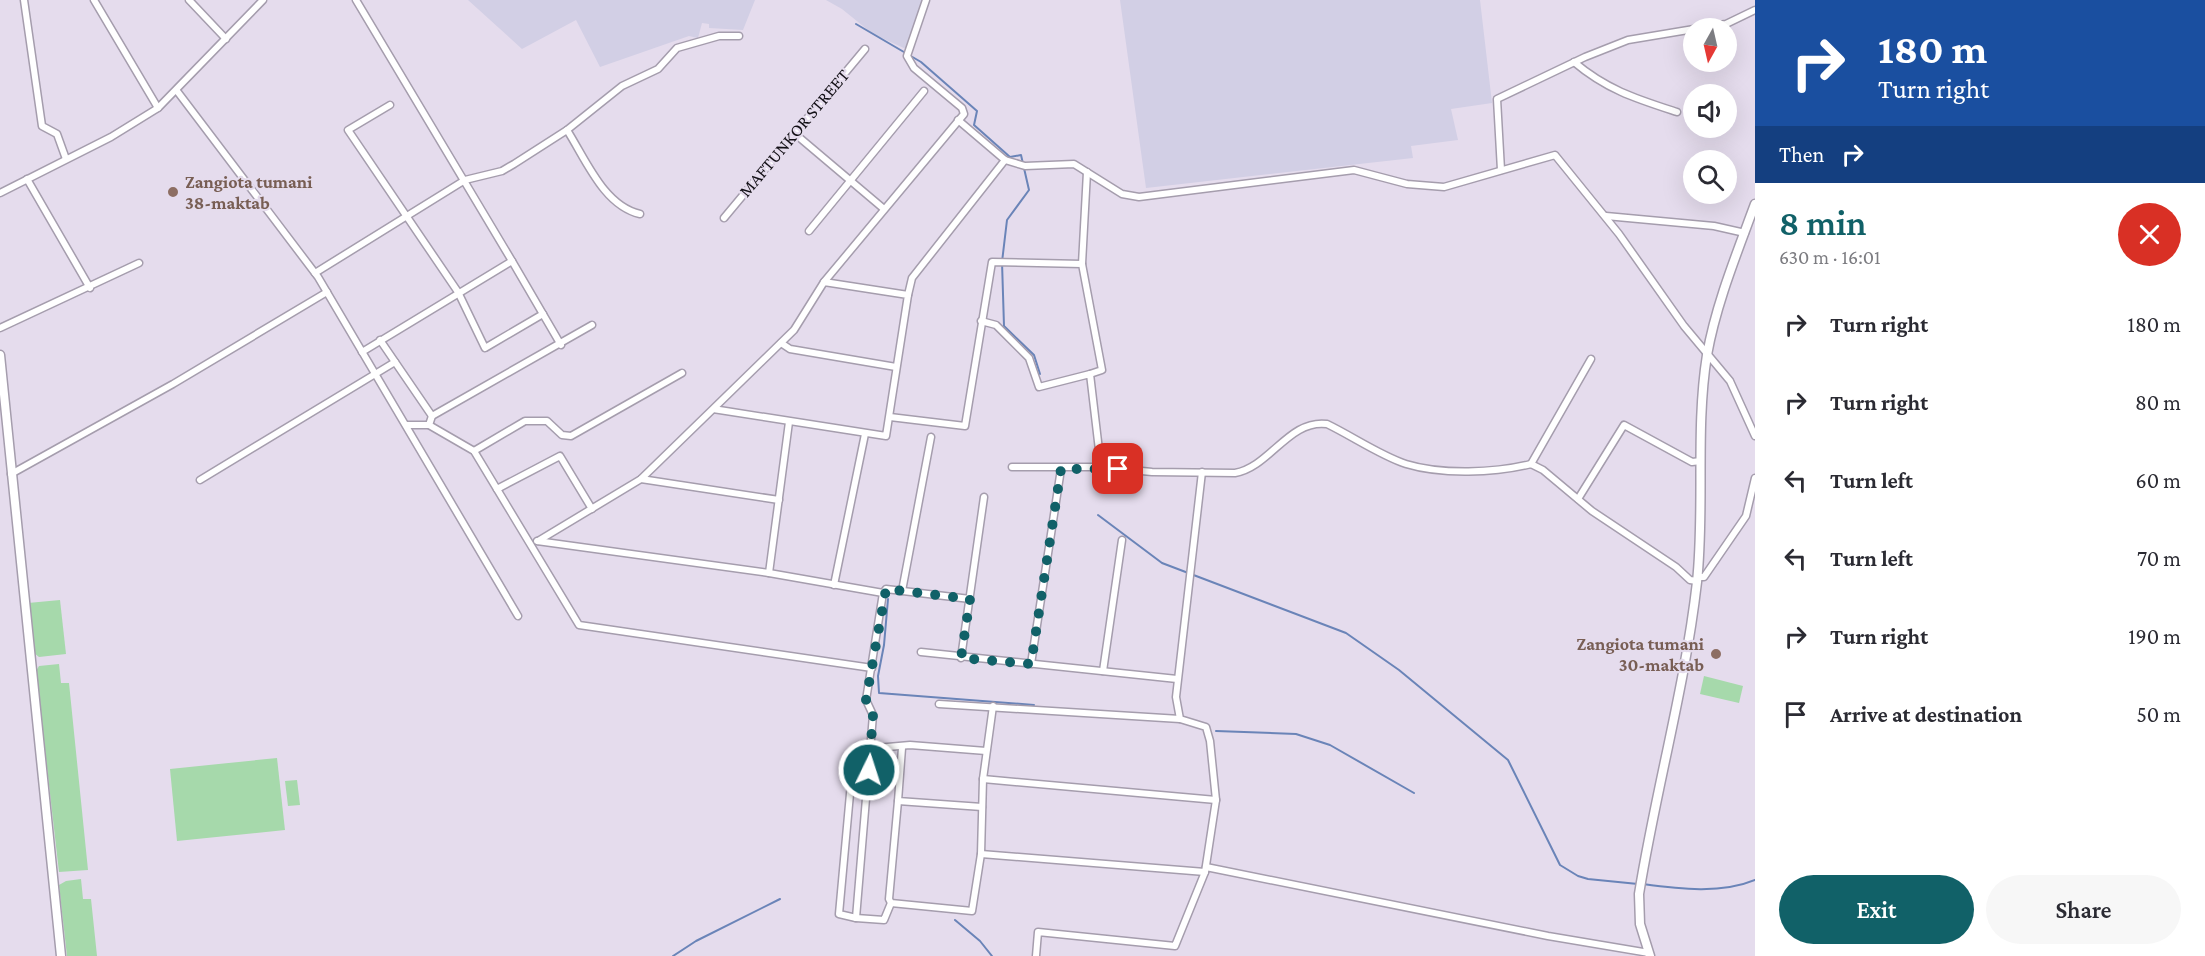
<!DOCTYPE html>
<meta charset="utf-8">
<style>
:root{--surface:#fff;--page:#f7f7f7;--text:#2b2b33;--muted:#7c7c81;--accent:#116168}
body{margin:0;font-family:"Crimson Pro",serif;background:var(--page);color:var(--text);height:100vh;display:flex;flex-direction:column;font-size:22px;white-space:nowrap}
*{box-sizing:border-box;margin:0}
p{font-size:20px;color:var(--muted)}
.icon{flex:none;width:33px;height:33px;fill:none;stroke:currentColor;stroke-width:2;stroke-linecap:round;stroke-linejoin:round}
.map{position:relative;flex:1;overflow:hidden}
.details{display:flex;flex-direction:column;background:var(--surface);width:450px}
.details>*{flex:none}
.hud{background:#1a4fa0;color:#fff;overflow:hidden}
.needle{width:39px;rotate:188deg}
.buttons{position:absolute;left:1683px;top:18px;display:grid;gap:12px}
.buttons a{display:grid;place-items:center;width:54px;height:54px;border-radius:50%;background:var(--surface);box-shadow:0 6px 24px #0002;font-size:30px}
.pin{position:absolute;display:grid;place-items:center;width:51px;height:51px;color:#fff;margin:-26px;border-radius:12px;box-shadow:0 3px 9px #0006}
.me{position:absolute;width:66px;margin:-33px;rotate:4deg;stroke-linejoin:round;filter:drop-shadow(0 0 4px #0008)}
.turn{display:flex;align-items:center;gap:21px;height:126px;padding:0 24px;font-size:27px}
.turn .icon{width:78px;height:78px;stroke-width:2.5}
.turn b{display:block;font-size:42px;line-height:51px}
.then{display:flex;align-items:center;height:57px;padding:0 24px;background:#0003;gap:12px;font-size:22px}
.round{display:grid;place-items:center;flex:none;width:63px;height:63px;border-radius:32px;background:var(--page)}
.summary{display:flex;align-items:center;justify-content:space-between;height:102px;padding:0 24px}
h1{font-size:36px;font-weight:600;line-height:45px;color:var(--accent)}
.primary-button{display:flex;gap:12px;margin-top:auto;padding:12px 24px}
.primary-button a{flex:1;height:69px;border-radius:36px;background:var(--accent);color:#fff;font-size:24px;font-weight:600;line-height:69px;text-align:center}
.primary-button a+a{background:var(--page);color:var(--text)}
ul{padding:0;list-style:none}
li{display:flex;align-items:center;gap:18px;height:78px;padding:0 24px}
li div{flex:1}
li b{display:block;font-size:22px}
li em{font-style:normal}
main{display:flex;flex:1;min-height:0}
.map>svg:first-child{display:block}
.industrial{fill:#d2cfe5}
.green{fill:#a6d9ab}
.lines{fill:none;stroke-linecap:round;stroke-linejoin:round}
.stream{stroke:#6a84b8;stroke-width:2}
.minor-casing{stroke:#a59dad;stroke-width:9}
.secondary-casing{stroke:#a59dad;stroke-width:11}
.minor{stroke:#fff;stroke-width:6}
.secondary{stroke:#fff;stroke-width:8}
.route{stroke:#116168;stroke-width:10;stroke-dasharray:0 18}
.education-dot{fill:#8d6e63;stroke:#e5dced;stroke-width:2}
.labels{text-anchor:middle;dominant-baseline:central;stroke-width:4.5;stroke-linejoin:round;paint-order:stroke}
.street-label{font-size:18px;fill:#131016;stroke:#e5dced}
.education-label{font-size:18px;font-weight:bold;fill:#785e54;stroke:#e5dced;text-anchor:start}
</style>
<main>
<div class="map">
<svg width="1755" height="956" viewBox="0 0 1755 956">
<rect width="100%" height="100%" fill="#e5dced"/>
<!-- industrial -->
<g class="industrial">
<polygon points="468,0 755,0 743,30 709,28 709,24 702,23 698,38 689,36 600,67 576,20 522,49"/>
<polygon points="826,0 924,0 906,49 873,34 842,9"/>
<polygon points="1120,0 1480,0 1492,103 1451,109 1458,140 1411,146 1413,158 1146,188"/>
</g>
<!-- green -->
<g class="green">
<polygon points="60,600 66,654 39,657 34,653 28,603"/>
<polygon points="59,664 61,683 69,683 88,870 59,872 36,671 39,666"/>
<polygon points="1704,676 1743,686 1739,703 1700,694"/>
<polygon points="277,758 285,830 177,841 170,769"/>
<polygon points="297,780 300,805 288,806 285,781"/>
<polygon points="81,879 83,899 91,899 97,956 67,956 59,885 66,881"/>
</g>
<g class="lines">
<!-- stream -->
<g class="stream">
<polyline points="856,24 921,62 977,111 974,125 1010,157 1021,155 1029,190 1007,220 1002,262 1004,326 1034,355 1040,374"/>
<polyline points="1098,515 1162,563 1346,633 1399,670 1508,760 1560,865 1578,876 1588,879 1638,884"/>
<polyline points="888,599 884,645 878,676 879,693 1034,705"/>
<polyline points="1216,731 1296,734 1330,745 1414,793"/>
<path d="M1643 884C1679 889 1722 894 1755 880"/>
<polyline points="955,920 980,941 992,956"/>
<polyline points="673,956 696,941 780,899"/>
</g>
<!-- minor casing -->
<g class="minor-casing">
<g id="minor">
<polyline points="24,0 42,126 57,134 66,159"/>
<polyline points="94,0 158,108"/>
<polyline points="189,0 226,39"/>
<polyline points="356,0 512,261"/>
<polyline points="1698,28 1726,24 1755,10"/>
<path d="M1574 62C1607 90 1637 99 1677 112"/>
<polyline points="177,91 318,277 518,616"/>
<polyline points="390,105 348,130 458,292 485,348 543,314"/>
<polyline points="958,120 1005,160 1025,166 1074,164 1122,194 1139,197 1354,170 1407,184 1444,187 1555,155 1619,234 1684,326 1730,381 1755,436"/>
<path d="M567 130C586 160 604 206 640 214"/>
<polyline points="794,133 884,209"/>
<polyline points="1501,170 1497,99 1585,57 1628,40 1694,29"/>
<polyline points="27,179 90,288"/>
<polyline points="0,193 111,137 158,108 263,0"/>
<polyline points="1606,216 1714,226 1745,233"/>
<polyline points="724,218 865,49"/>
<polyline points="809,231 924,91"/>
<polyline points="1082,264 1087,172"/>
<polyline points="315,273 465,180 502,171 514,164 567,130 622,86 658,69 677,48 719,36 739,36"/>
<polyline points="824,282 964,114 962,108 914,68 907,56 926,0"/>
<polyline points="908,295 912,278 1005,160"/>
<polyline points="981,321 996,325 1029,358 1039,387 1090,374 1101,467"/>
<polyline points="0,328 139,263"/>
<polyline points="380,340 432,416"/>
<polyline points="781,343 790,349 896,367"/>
<polyline points="362,352 512,261 561,345"/>
<polyline points="890,417 965,426 992,262 1082,264 1102,370 1090,374"/>
<polyline points="407,425 429,425 474,451 579,625 872,668"/>
<polyline points="429,425 432,416 592,325"/>
<polyline points="474,451 525,421 547,421 562,435 571,436 682,373"/>
<polyline points="1531,464 1591,359"/>
<path d="M1012 467H1101L1152 472 1235 473C1270 467 1289 419 1327 424 1352 436 1381 456 1406 464 1442 475 1495 473 1531 464L1543 470 1592 511 1676 567 1690 580 1697 581"/>
<polyline points="11,474 173,384 327,292"/>
<polyline points="641,479 779,500"/>
<polyline points="200,480 395,362"/>
<polyline points="497,489 560,456 592,509"/>
<polyline points="1578,499 1624,425 1692,462 1701,461"/>
<polyline points="537,541 769,573 883,593 886,589 970,599"/>
<polyline points="538,541 641,479 713,409 886,436 908,295 824,282 794,330 713,409"/>
<polyline points="769,573 789,422"/>
<polyline points="1697,577 1704,577 1746,516 1755,478"/>
<polyline points="834,585 865,434"/>
<polyline points="902,591 931,437"/>
<polyline points="921,652 1177,679"/>
<polyline points="961,658 984,497"/>
<polyline points="1031,664 1061,469"/>
<polyline points="1103,671 1122,540"/>
<polyline points="939,704 1180,719"/>
<polyline points="902,748 898,801 982,807"/>
<polyline points="983,779 1216,800"/>
<polyline points="898,801 889,899 891,903 972,911 981,854 983,779 993,706"/>
<polyline points="981,854 1205,872"/>
<polyline points="1206,867 1548,936 1649,953"/>
<polyline points="891,903 884,920 856,918 839,914 854,750 910,745 986,751"/>
<polyline points="856,918 873,715 866,700 883,593"/>
<polyline points="1036,956 1038,932 1175,946 1205,872 1216,800 1210,741 1206,727 1180,719 1176,697 1202,472"/>
</g>
</g>
<!-- secondary casing -->
<g class="secondary-casing">
<g id="secondary">
<polyline points="0,355 61,956"/>
<path d="M1650 956 1640 924 1639 894C1656 789 1685 687 1697 582 1705 507 1695 430 1707 355 1716 304 1737 253 1755 204"/>
</g>
</g>
<!-- minor -->
<use href="#minor" class="minor"/>
<!-- secondary -->
<use href="#secondary" class="secondary"/>
</g>
<g class="lines">
<!-- route -->
<polyline class="route" points="869,770 873,715 866,700 886,589 970,599 961,658 1031,664 1061,469 1118,469"/>
</g>
<!-- markers -->
<g class="education-dot">
<circle cx="173" cy="192" r="6"/>
<circle cx="1716" cy="654" r="6"/>
</g>
<g class="labels">
<!-- street labels -->
<g class="street-label">
<text transform="translate(794 133) rotate(-50)">MAFTUNKOR STREET</text>
</g>
<!-- education labels -->
<g class="education-label">
<text x="185" y="182">Zangiota tumani<tspan x="185" dy="21">38-maktab</tspan></text>
<text x="1704" y="644" text-anchor="end">Zangiota tumani<tspan x="1704" dy="21">30-maktab</tspan></text>
</g>
</g>
</svg>
<div class="buttons">
<a><svg class="needle" viewBox="-14 -14 28 28"><path d="M0-13l5 13h-10z" fill="#e53935"/><path d="M0 13l5-13h-10z" fill="#7c7c81"/></svg></a>
<a><svg class="icon" aria-label="sound" viewBox="0 0 24 24"><path d="M4 9h4l5-4v14l-5-4H4zM17 9q2 3 0 6"/></svg></a>
<a><svg class="icon" aria-label="search" viewBox="0 0 24 24"><circle cx="10" cy="10" r="6"/><path d="M15 15l6 6"/></svg></a>
</div>
<div class="pin" style="left:1118px;top:469px;background:#d93025"><svg class="icon" aria-label="arrive" viewBox="0 0 24 24"><path d="M6 21V4h12l-3 4 3 4H6"/></svg></div>
<svg class="me" style="left:869px;top:770px" viewBox="-20 -20 40 40"><circle r="17" fill="#116168" stroke="#fff" stroke-width="3"/><path d="M0-11L8 9 0 5-8 9z" fill="#fff"/></svg>
</div>
<section class="details">
<div class="hud">
<div class="turn"><svg class="icon" aria-label="right" viewBox="0 0 24 24"><path d="M7 20v-9h11M14 6l5 5-5 5"/></svg><div><b>180 m</b>Turn right</div></div>
<div class="then">Then<svg class="icon" aria-label="right" viewBox="0 0 24 24"><path d="M7 20v-9h11M14 6l5 5-5 5"/></svg></div>
</div>
<div class="summary"><div><h1>8 min</h1><p>630 m · 16:01</p></div><a class="round" style="background:#d93025;color:#fff"><svg class="icon" aria-label="close" viewBox="0 0 24 24"><path d="M6 6l12 12M18 6L6 18"/></svg></a></div>
<ul>
<li><svg class="icon" aria-label="right" viewBox="0 0 24 24"><path d="M7 20v-9h11M14 6l5 5-5 5"/></svg><div><b>Turn right</b></div><em>180 m</em></li>
<li><svg class="icon" aria-label="right" viewBox="0 0 24 24"><path d="M7 20v-9h11M14 6l5 5-5 5"/></svg><div><b>Turn right</b></div><em>80 m</em></li>
<li><svg class="icon" aria-label="left" viewBox="0 0 24 24"><path d="M17 20v-9H6M10 6l-5 5 5 5"/></svg><div><b>Turn left</b></div><em>60 m</em></li>
<li><svg class="icon" aria-label="left" viewBox="0 0 24 24"><path d="M17 20v-9H6M10 6l-5 5 5 5"/></svg><div><b>Turn left</b></div><em>70 m</em></li>
<li><svg class="icon" aria-label="right" viewBox="0 0 24 24"><path d="M7 20v-9h11M14 6l5 5-5 5"/></svg><div><b>Turn right</b></div><em>190 m</em></li>
<li><svg class="icon" aria-label="arrive" viewBox="0 0 24 24"><path d="M6 21V4h12l-3 4 3 4H6"/></svg><div><b>Arrive at destination</b></div><em>50 m</em></li>
</ul>
<div class="primary-button"><a>Exit</a><a>Share</a></div>
</section>
</main>
